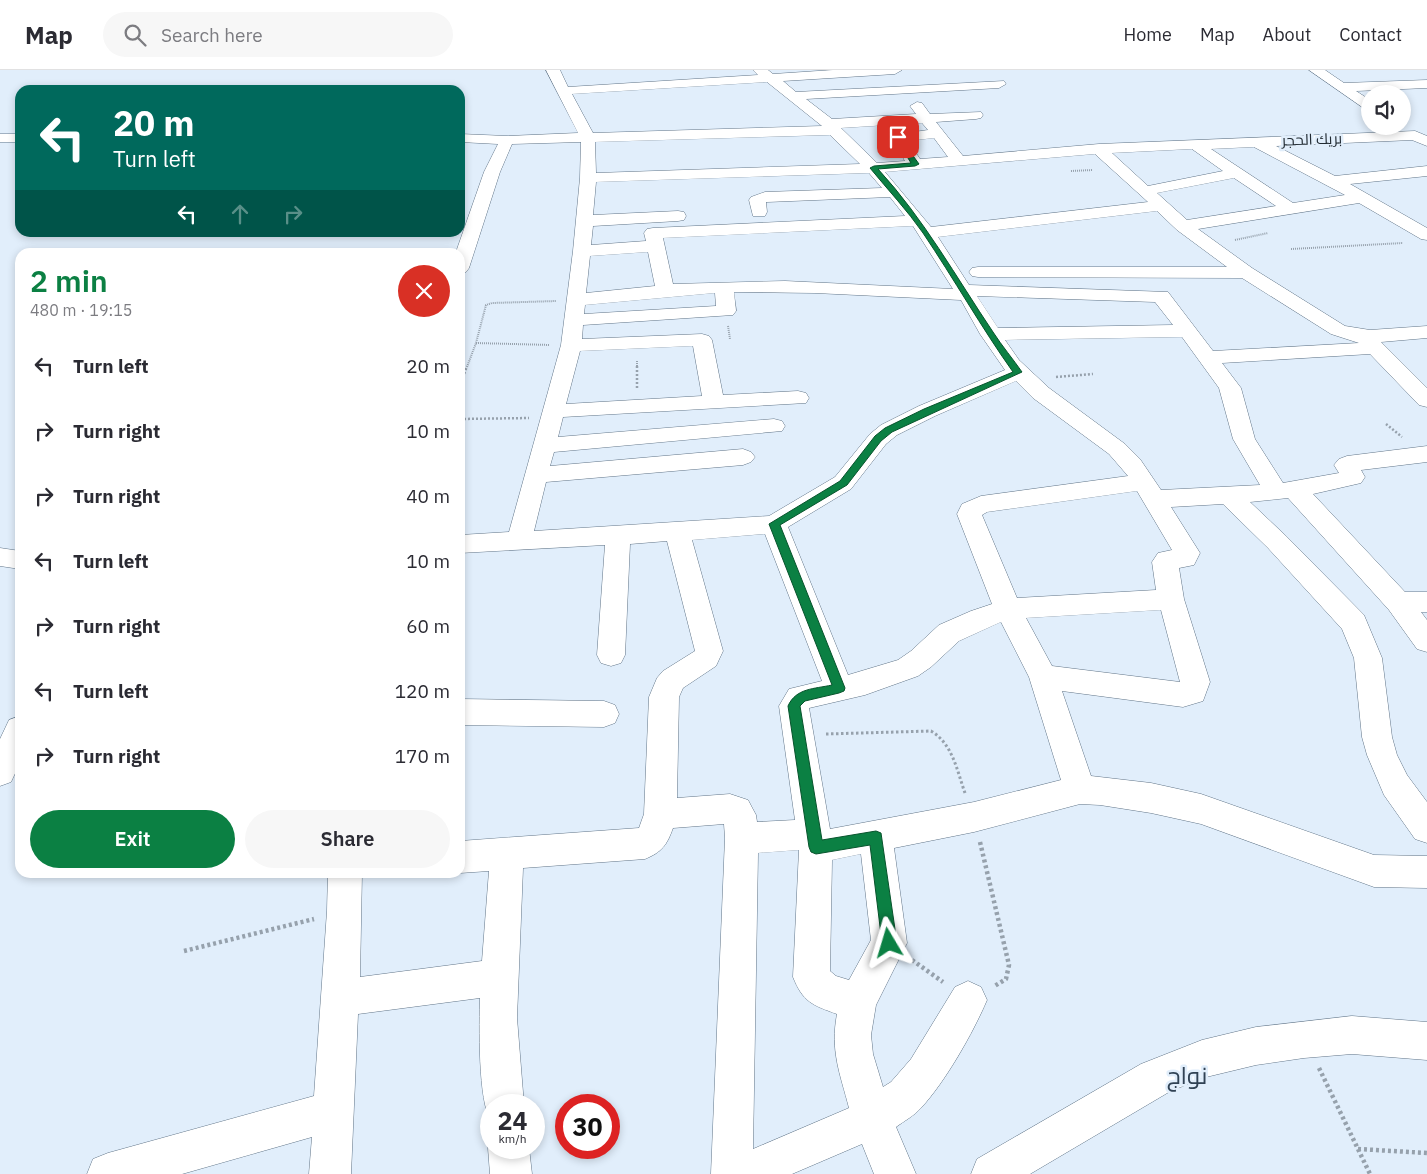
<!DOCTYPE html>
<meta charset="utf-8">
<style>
:root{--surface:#fff;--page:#f7f7f7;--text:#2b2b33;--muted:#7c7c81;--line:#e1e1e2;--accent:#0b8043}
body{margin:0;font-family:"IBM Plex Sans",Cairo,sans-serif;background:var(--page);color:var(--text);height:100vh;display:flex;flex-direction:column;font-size:19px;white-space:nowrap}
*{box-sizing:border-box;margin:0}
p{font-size:16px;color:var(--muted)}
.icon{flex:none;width:28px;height:28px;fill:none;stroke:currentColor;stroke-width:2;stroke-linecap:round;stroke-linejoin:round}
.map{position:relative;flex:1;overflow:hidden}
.sheet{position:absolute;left:15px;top:178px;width:450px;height:630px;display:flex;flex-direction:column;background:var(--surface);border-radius:15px;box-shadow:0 2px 8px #0003}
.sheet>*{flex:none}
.banner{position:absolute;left:15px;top:15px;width:450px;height:152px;border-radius:15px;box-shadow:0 2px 8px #0003;background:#00695c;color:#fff;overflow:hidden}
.fabs{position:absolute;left:1361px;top:15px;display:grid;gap:10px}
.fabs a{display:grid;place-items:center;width:50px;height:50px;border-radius:50%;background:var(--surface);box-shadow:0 2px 8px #0003;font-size:25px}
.speed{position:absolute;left:480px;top:1024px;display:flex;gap:10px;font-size:25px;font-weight:700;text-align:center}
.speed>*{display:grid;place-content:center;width:65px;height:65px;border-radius:50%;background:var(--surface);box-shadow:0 2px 8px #0003;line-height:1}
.speed small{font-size:12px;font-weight:400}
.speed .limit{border:8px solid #d22;background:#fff;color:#111}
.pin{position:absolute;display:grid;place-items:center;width:42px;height:42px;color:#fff;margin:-21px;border-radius:10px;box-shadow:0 2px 8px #0006}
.me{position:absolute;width:55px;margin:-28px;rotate:353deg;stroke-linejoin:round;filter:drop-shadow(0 0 4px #0008)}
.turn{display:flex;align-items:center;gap:18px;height:105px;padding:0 15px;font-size:22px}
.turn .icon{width:65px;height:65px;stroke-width:2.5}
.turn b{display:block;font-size:35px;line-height:42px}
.lanes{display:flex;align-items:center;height:48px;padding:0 15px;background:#0003;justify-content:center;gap:25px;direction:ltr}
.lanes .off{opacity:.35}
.round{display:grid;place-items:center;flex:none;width:52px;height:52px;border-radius:26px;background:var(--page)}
.head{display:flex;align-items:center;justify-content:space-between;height:85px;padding:0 15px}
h1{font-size:30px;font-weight:600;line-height:38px;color:var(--accent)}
.action{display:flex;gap:10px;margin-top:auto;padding:10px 15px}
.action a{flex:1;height:58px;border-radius:30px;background:var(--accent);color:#fff;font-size:20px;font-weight:600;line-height:58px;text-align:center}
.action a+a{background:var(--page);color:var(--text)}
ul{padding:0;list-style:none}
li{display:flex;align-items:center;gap:15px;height:65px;padding:0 15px}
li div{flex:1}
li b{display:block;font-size:19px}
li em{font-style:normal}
header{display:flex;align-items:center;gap:30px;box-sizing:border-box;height:70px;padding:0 25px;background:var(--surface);border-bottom:1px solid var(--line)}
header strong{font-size:24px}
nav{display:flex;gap:28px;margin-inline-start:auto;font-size:18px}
.search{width:350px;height:45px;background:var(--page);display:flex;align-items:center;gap:12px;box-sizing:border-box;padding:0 18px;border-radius:28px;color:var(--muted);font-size:19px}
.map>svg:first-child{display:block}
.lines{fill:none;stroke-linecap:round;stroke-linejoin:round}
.minor-casing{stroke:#617588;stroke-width:1}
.path-far3{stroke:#96a1ac;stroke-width:2;stroke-dasharray:1 1;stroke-linecap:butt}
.path-far2{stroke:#96a1ac;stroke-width:2.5;stroke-dasharray:2 2;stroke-linecap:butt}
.path-far1{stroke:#96a1ac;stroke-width:3;stroke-dasharray:2.5 2.5;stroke-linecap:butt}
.path{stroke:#96a1ac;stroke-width:4.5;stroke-dasharray:3 3;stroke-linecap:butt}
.minor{fill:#fff;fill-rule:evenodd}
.route{fill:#0b8043;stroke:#07532c}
.labels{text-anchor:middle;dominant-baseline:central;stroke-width:5;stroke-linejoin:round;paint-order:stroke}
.far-street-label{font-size:15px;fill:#212a32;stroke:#e1eefb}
.near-quarter-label{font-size:24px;fill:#304254;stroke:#e1eefb}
</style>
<header>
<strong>Map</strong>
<div class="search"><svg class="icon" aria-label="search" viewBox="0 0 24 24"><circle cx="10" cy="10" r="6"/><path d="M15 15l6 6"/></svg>Search here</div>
<nav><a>Home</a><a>Map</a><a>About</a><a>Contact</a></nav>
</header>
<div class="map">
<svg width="1427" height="1104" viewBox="0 0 1427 1104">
<rect width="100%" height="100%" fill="#e1eefb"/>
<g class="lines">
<!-- minor casing -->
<g class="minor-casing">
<g id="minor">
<path d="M546 0H560L568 17 758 5 753 0H768L773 4 833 0H902L895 4 783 11 796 22 1004 11 1006 14 999 18 806 29 832 49 916 44 910 36 917 32 922 33 930 44 981 42 983 45 981 48 976 49 936 52 963 86 1099 74 1415 61 1427 66V76L1412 70 1276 76 1335 106 1427 96V106L1350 114 1427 158V170L1421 169 1359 133 1198 159 1252 198 1345 256 1370 260 1427 256V268L1381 272 1427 318V337L1419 335 1370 284 1222 293 1241 318 1255 369 1283 413 1339 403 1334 395 1339 389 1347 386 1427 376V392L1361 400 1365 407 1361 413 1313 424 1405 522H1427V542H1421L1427 550V582L1417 579 1389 540 1288 428 1250 432 1286 466 1364 545 1382 588 1392 667 1397 685 1407 705 1427 732V773L1415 769 1384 725 1367 685 1362 667 1354 588 1342 559 1268 478 1223 434 1171 437 1200 483 1194 495 1179 498 1184 529 1210 612 1203 631 1183 637 1062 621 1091 706 1151 713 1201 724 1374 785 1427 786V818L1374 817 1201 754 1151 743 1100 735 1080 734 974 762 894 778 907 873 876 935 871 965 873 984 883 1017 891 1012 911 989 955 917 968 911 981 917 987 930C973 963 945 1012 921 1038 914 1046 904 1051 896 1057L916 1104H874L862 1074 792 1104H711L725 768 724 754 673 758C667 775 662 782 645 789L523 798 517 948 524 1035H491V1050C478 1034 479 951 480 928L358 944 351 1104H309L312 1067 182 1104H87L93 1089 108 1083 314 1026 327 841 328 802H362L360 907 482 891 489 801 460 803 459 802 460 771 639 758 644 744 649 627 657 608 663 601 695 581 667 471 630 474 625 585 621 593 611 596 601 593 597 585 605 475 460 483V465L509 462 561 275 573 181 580 108 581 72 512 74 500 102 469 198 466 202 460 203V182H456L484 102 498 74 460 72V64L507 66 578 63ZM767 12 822 56 593 63 572 24ZM922 53 928 60 893 65 891 68 905 91 877 93 841 58ZM830 65 860 94 596 103 595 72ZM934 68 948 87 920 89 908 71ZM1254 77 1345 125 1293 133 1211 79ZM1192 79 1223 101 1148 116 1112 83ZM1095 84 1148 132 931 157 885 102ZM869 103 882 118 765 122 751 127 749 130 753 146H765L767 142 766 132H767L890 127 905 146 653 158 647 159 644 163 646 171 591 175 593 156 678 151 684 150 686 146 684 142 678 141 593 145 596 112ZM1234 108 1276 136 1187 150 1157 123ZM1157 141 1177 160 1227 197H978L972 198 969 202 972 206 978 207 1242 208 1331 264 1359 273 1213 281 1168 222 969 215 938 167ZM913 156 953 219 785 211 673 214 663 168ZM648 182 655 216 586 223 590 186ZM734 222 815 223 961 230 980 264 1005 300 919 336 881 355 870 364 835 407 769 446 534 461 546 412 743 395 751 392 755 387 751 382 743 379 550 396 554 382 782 361 785 356 782 351 774 349 558 367 563 347 806 333 809 328 806 323 798 321 723 325 712 270 709 266 702 264 582 269 583 255 733 245 736 241ZM715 223 716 236 584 244 585 235ZM977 226 1155 232 1173 255 998 258ZM1182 267 1219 318 1233 369 1260 415 1161 420 1140 389 1125 374 1049 318 1019 290 1005 270ZM693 276 702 326 566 334 580 281ZM1016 311 1033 328 1109 384 1128 406 981 426 962 434 957 444 992 534 971 541 939 555 911 581 898 590 848 605 788 457 851 419 886 374 897 365 935 346ZM1137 421 1172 480 1158 483 1152 492 1156 520 1017 528 982 445 987 442ZM765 464 822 611 789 619 779 636 795 750 757 752 756 745 748 730 730 724 677 728 679 627 683 618 716 596 723 581 692 470ZM1161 540 1180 612 1052 596 1026 548ZM1001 552 1029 607 1061 710 974 732 830 759 809 638 865 625 918 606 931 597 959 571ZM799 780 793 907C803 932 812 935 837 944 830 981 840 1003 849 1038L753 1079 758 783ZM861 784 871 870 849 910 836 906 830 901 832 790Z"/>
<polygon points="1309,0 1325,0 1344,13 1427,10 1427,18 1356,21 1370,30 1370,40 1365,39"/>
<rect x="0" y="64" width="20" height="8"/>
<polygon points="0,478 20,481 20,499 0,496"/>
<polygon points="460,629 604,631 615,635 619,644 615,653 604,657 460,655"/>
<polygon points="20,646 20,693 11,712 0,716 0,669 9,650"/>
<polygon points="1352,946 1427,952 1427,990 1352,984 1304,988 1256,995 1202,1008 1169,1022 1030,1104 971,1104 977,1089 1141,994 1202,970 1256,957"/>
<polygon points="491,1071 491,1078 529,1078 532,1104 490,1104 488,1078"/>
</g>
</g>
<!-- path-far3 -->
<g class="path-far3">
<polyline points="1071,101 1093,100"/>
<polyline points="1235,170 1268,163"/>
<polyline points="1291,179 1403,173"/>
<polyline points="728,256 730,269"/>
<polyline points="476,273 550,275"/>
<polyline points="637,291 637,297"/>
<polyline points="467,297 476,273 486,235 492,233 556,231"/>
</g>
<!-- path-far2 -->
<g class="path-far2">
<polyline points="637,296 637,319"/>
<polyline points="1056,307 1093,304"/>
<polyline points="460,315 467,296"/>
<polyline points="460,349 529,348"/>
<polyline points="1386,354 1402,367"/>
</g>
<!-- path-far1 -->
<path class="path-far1" d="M826 664 931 661C953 674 957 701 965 723"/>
<!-- path -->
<g class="path">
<polyline points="980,772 1009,895 1006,909 993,917"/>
<polyline points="184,881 314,849"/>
<polyline points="912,890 943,912"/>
<polyline points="1319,998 1370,1104"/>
<polyline points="1358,1079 1427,1083"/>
</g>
<!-- minor -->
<use href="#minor" class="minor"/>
</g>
<!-- route -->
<path class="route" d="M898 65 919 94 915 96 878 99C924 149 956 207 993 262 1002 276 1013 289 1022 302L892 362 881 371 847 415 780 455 845 618 844 621 839 623 805 631 800 636 822 770 876 761 881 763 897 873 895 879 889 881 884 879 882 873 870 775 816 784 811 782 809 777 788 636C796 618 814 619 832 615L769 454 840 411 875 366 885 358 924 339 1013 302C981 257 954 209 923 163 907 140 888 120 870 98L874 96 911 93 895 67Z"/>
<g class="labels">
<!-- far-street labels -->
<g class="far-street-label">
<text transform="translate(1312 69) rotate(-2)">بريك الحجر</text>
</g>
<!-- near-quarter labels -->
<g class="near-quarter-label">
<text x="1187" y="1005">نواج</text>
</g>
</g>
</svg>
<div class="fabs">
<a><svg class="icon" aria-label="sound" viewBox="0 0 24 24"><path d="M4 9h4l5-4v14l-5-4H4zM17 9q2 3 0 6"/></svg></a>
</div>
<div class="speed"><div>24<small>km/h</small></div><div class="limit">30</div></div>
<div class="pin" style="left:898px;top:67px;background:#d93025"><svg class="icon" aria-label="arrive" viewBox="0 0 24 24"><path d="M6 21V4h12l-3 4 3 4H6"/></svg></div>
<svg class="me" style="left:889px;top:873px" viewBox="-20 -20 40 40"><path d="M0-17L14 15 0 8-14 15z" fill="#0b8043" stroke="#fff" stroke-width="4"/></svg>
<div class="banner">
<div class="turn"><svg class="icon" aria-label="left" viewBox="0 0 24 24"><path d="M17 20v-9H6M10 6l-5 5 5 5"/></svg><div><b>20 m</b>Turn left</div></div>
<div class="lanes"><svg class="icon" aria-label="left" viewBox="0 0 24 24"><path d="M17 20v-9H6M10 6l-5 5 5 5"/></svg><svg class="icon off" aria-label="ahead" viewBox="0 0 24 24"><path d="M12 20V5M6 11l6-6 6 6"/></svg><svg class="icon off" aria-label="right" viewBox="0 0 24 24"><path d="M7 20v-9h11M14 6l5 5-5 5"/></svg></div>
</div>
<section class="sheet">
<div class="head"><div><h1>2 min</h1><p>480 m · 19:15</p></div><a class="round" style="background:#d93025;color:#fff"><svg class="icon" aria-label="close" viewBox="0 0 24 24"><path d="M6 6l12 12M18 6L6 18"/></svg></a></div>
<ul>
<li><svg class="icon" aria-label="left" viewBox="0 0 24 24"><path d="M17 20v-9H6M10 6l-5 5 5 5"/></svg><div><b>Turn left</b></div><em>20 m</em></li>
<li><svg class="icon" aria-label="right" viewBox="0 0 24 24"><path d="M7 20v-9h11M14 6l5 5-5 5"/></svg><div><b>Turn right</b></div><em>10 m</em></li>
<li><svg class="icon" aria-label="right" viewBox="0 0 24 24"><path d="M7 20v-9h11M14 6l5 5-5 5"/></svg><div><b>Turn right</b></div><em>40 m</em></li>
<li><svg class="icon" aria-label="left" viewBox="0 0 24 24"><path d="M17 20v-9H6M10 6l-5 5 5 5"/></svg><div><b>Turn left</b></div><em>10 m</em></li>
<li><svg class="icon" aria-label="right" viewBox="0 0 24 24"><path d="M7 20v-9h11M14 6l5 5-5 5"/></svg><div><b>Turn right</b></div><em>60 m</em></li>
<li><svg class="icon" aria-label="left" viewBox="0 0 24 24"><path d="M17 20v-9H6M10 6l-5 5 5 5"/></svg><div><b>Turn left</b></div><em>120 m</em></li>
<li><svg class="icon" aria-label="right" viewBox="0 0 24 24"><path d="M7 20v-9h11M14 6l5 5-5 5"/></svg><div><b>Turn right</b></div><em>170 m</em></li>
</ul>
<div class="action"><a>Exit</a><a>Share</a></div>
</section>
</div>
